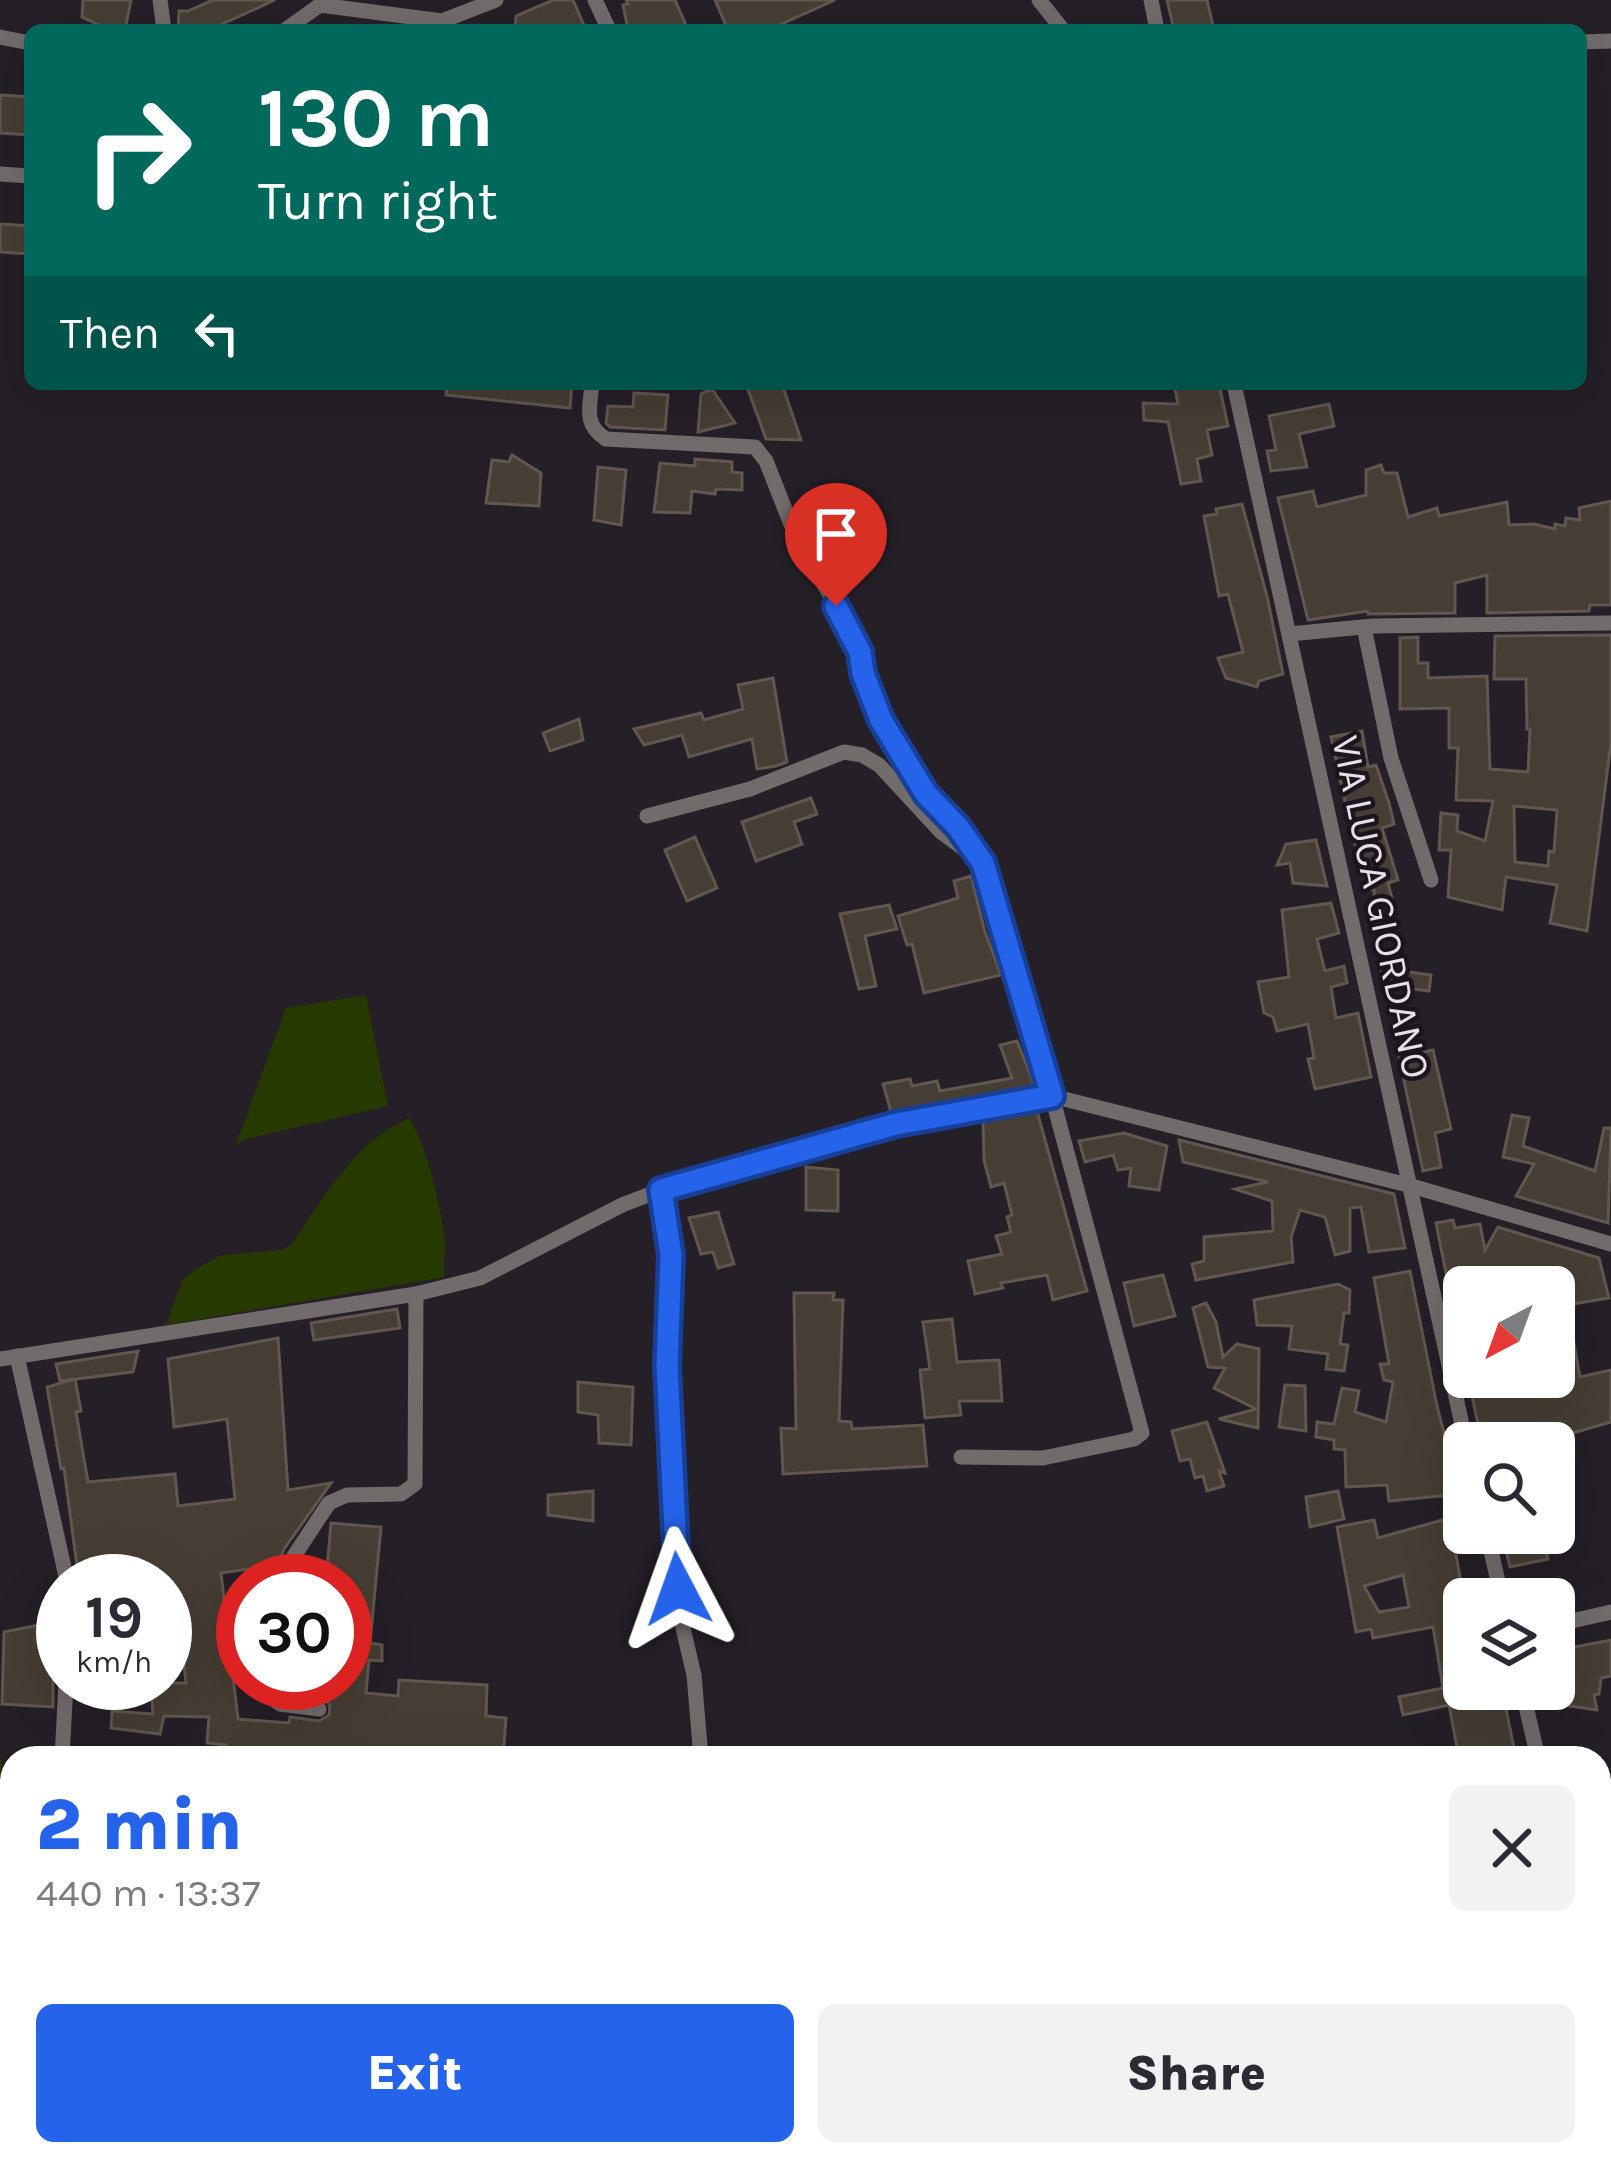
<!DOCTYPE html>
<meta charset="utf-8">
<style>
:root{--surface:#fff;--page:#f2f2f3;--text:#2b2b33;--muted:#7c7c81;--accent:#2563eb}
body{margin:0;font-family:Karla,sans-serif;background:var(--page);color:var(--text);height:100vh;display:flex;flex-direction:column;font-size:45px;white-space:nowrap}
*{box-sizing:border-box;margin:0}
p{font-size:39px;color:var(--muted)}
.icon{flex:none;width:66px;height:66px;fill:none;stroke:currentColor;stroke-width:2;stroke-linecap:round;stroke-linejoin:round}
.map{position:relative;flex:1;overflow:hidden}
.side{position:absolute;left:0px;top:1746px;width:1611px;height:420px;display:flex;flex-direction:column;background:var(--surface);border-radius:36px 36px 0 0;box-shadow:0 12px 48px #0002}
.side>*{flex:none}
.hud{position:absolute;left:24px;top:24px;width:1563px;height:366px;border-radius:18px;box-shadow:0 12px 48px #0002;background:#00695c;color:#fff;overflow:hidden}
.needle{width:78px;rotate:221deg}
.tools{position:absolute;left:1443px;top:1266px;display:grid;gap:24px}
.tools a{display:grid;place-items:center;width:132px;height:132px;border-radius:18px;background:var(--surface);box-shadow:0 12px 48px #0002;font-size:60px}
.speed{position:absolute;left:36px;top:1554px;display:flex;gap:24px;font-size:60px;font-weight:700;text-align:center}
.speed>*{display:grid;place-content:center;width:156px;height:156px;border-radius:50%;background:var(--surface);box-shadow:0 12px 48px #0002;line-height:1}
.speed small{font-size:30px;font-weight:400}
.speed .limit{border:18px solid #d22;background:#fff;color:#111}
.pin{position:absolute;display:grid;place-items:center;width:102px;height:102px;color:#fff;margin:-123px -51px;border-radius:50% 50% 50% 0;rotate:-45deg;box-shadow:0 0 12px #0007}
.pin .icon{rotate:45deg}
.me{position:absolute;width:132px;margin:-66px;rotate:356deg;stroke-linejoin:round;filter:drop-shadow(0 0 9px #0008)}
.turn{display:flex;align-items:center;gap:42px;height:252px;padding:0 36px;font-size:54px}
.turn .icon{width:156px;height:156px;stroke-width:2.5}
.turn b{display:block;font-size:84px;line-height:102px}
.then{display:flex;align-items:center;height:114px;padding:0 36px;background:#0003;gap:24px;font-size:45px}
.round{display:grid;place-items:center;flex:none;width:126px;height:126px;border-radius:18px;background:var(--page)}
.summary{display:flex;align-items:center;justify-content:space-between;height:204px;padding:0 36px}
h1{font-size:72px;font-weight:800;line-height:90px;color:var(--accent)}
.cta{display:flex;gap:24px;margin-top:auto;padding:24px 36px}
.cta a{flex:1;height:138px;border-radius:18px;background:var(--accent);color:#fff;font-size:48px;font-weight:800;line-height:138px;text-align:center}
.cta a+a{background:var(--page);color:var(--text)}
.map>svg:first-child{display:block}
.green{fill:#263a00}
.building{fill:#463d34;stroke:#61574e;stroke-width:3;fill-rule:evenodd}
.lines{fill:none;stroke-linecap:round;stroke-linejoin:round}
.minor{stroke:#726b6b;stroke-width:15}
.route-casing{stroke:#184099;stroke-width:30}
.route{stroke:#2563eb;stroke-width:21}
.labels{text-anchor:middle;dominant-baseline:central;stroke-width:9;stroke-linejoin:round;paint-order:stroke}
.street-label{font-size:39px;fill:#e6e1e8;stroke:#1c151e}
</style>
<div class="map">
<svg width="1611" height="2166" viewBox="0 0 1611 2166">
<rect width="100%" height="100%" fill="#251f27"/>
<!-- green -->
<g class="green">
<polygon points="366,995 388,1106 242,1140 235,1147 286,1008"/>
<path d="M410 1118C429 1155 438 1197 445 1239 447 1252 441 1263 445 1277L166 1325 183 1279 201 1266 222 1255 282 1250 291 1245C324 1198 355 1140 410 1118Z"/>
<polygon points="0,1755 12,1808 12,1917 0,1919"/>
</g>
<!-- building -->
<g class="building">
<polygon points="83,0 131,0 125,30 100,30 101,26 82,17"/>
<polygon points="213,0 275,0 209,30 178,30 179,11 188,11"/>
<polygon points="553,0 573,0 586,30 515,30 516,16"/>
<polygon points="626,0 675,0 688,30 628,30 623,5 628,4"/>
<polygon points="715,0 835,0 768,30 728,30"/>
<polygon points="1167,0 1207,0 1214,30 1174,30"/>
<polygon points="0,95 30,97 30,135 0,133"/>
<polygon points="0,224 30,226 30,254 0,252"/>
<polygon points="447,384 572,384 570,408 446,395"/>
<polygon points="746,384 782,384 801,440 766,439"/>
<polygon points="1174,384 1219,384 1228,426 1207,430 1212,455 1197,459 1201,481 1181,484 1168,422 1144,420 1143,403 1178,404"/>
<polygon points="712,389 735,423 698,432 701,394"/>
<polygon points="634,393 668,395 665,430 610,427 606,423 608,406 633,407"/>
<polygon points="1329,404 1334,426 1299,434 1307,467 1271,471 1267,451 1276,450 1269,416"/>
<polygon points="512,455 541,473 539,506 486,503 492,460 509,462"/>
<polygon points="695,459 732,462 732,472 742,473 742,490 716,489 715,494 692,491 690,513 654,512 660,463 695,466"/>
<polygon points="1381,465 1384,473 1397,473 1408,517 1437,508 1439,516 1507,502 1509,525 1534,524 1555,529 1555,524 1565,526 1566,518 1580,520 1579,508 1611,501 1611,605 1590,605 1589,611 1487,613 1487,575 1455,583 1455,613 1368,614 1368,611 1308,620 1278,498 1313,491 1317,507 1366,495 1366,470"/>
<polygon points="598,467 626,470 621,525 594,520"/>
<polygon points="1242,504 1267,596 1283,674 1259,681 1257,687 1226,678 1218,658 1243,652 1228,594 1219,596 1204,516 1217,514 1216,509"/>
<path d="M1611 635V742L1587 931 1550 923 1557 885 1506 877 1502 910 1448 897 1451 850H1439L1441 813 1458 815 1457 831 1485 841 1493 801 1456 800 1458 748H1449V708L1400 709V638L1418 637V663H1428V678L1487 676 1490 769 1528 772 1530 729H1527L1526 679H1494L1495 636ZM1514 806 1557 810 1554 852 1549 851 1548 866 1515 862Z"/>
<polygon points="773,678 787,762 776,766 757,769 752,739 689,757 682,735 644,745 634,729 701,713 704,720 743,709 738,685"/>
<polygon points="579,719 583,740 550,751 543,733"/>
<polygon points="1362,731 1368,767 1376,765 1389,803 1394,824 1382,828 1398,880 1388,883 1392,898 1374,903 1374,890 1368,889 1351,830 1331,737"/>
<polygon points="811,798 817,814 794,822 802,844 756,861 742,822"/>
<polygon points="695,837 717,888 687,901 665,850"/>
<polygon points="1316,840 1327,886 1293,883 1290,863 1277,865 1286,844"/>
<polygon points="971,876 985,932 1001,975 924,993 912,944 907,945 898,916 958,898 954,881"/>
<polygon points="1331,903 1339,933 1317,939 1325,971 1344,966 1347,983 1331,987 1336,1018 1358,1013 1371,1077 1315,1089 1308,1059 1314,1058 1308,1024 1277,1031 1273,1017 1264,1013 1258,982 1289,977 1282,910"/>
<polygon points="889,905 897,929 865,936 876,986 859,989 840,914"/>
<polygon points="1381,968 1431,975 1429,991 1383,985"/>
<polygon points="1017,1041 1035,1087 891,1112 883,1084 910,1079 912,1086 937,1081 940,1091 1012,1078 1000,1045"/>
<polygon points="1433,1050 1451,1129 1435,1133 1441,1167 1423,1171 1399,1057"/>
<polygon points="1037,1111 1087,1291 1053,1300 1047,1275 1001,1283 1003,1288 975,1294 968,1261 1002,1254 996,1236 1011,1232 1007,1217 1012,1215 1004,1183 991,1187 984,1160 983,1120"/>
<polygon points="1512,1115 1529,1118 1523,1146 1595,1171 1604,1128 1611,1128 1608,1223 1516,1196 1534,1164 1503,1157"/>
<polygon points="1124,1133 1167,1146 1159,1190 1129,1186 1131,1168 1118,1170 1113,1155 1085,1162 1079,1141"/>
<polygon points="1179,1140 1394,1194 1405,1248 1369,1252 1361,1207 1350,1208 1350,1251 1335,1255 1325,1217 1300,1210 1291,1237 1293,1262 1196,1280 1192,1264 1204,1261 1204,1237 1273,1231 1272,1201 1235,1189 1268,1182 1183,1162"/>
<polygon points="806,1167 838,1170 838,1211 806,1210"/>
<polygon points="718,1212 734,1264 718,1268 713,1252 701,1254 689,1218"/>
<polygon points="1453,1220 1455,1228 1480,1224 1485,1250 1498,1227 1599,1258 1609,1298 1567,1305 1580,1377 1611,1370 1611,1422 1539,1443 1482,1443 1468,1377 1517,1377 1520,1392 1554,1384 1554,1287 1464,1287 1464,1328 1457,1328 1436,1223"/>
<polygon points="1410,1271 1437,1406 1460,1494 1389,1501 1387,1485 1346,1487 1345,1450 1334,1449 1334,1440 1316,1437 1317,1422 1334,1424 1342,1388 1359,1391 1355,1412 1386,1422 1393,1382 1384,1380 1380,1364 1389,1364 1374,1278"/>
<polygon points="1163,1275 1175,1316 1134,1326 1124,1283"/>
<polygon points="1338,1284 1350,1290 1349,1313 1344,1313 1340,1344 1348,1345 1344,1371 1326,1369 1328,1354 1289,1349 1292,1326 1257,1325 1254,1300"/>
<polygon points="794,1293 834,1293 833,1300 843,1300 839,1421 851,1422 852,1429 923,1425 927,1466 783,1474 781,1428 796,1429"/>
<polygon points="1206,1303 1216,1322 1223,1357 1237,1344 1259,1349 1258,1428 1219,1419 1256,1409 1214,1388 1225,1368 1208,1367 1193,1308"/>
<polygon points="397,1309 400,1328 314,1340 311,1323"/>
<polygon points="952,1319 957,1362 999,1360 1002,1401 959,1401 961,1415 925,1418 920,1370 930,1369 923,1322"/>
<polygon points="278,1338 288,1490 331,1483 284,1549 278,1565 221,1573 238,1719 289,1723 290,1717 319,1721 329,1715 330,1706 325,1699 293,1694 294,1683 345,1683 345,1581 326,1581 331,1523 381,1527 370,1643 382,1645 382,1661 369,1660 366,1693 398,1696 399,1680 487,1685 486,1716 506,1718 503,1758 351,1758 351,1752 321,1750 321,1758 225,1758 226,1745 207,1743 209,1717 164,1716 160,1734 111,1728 112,1711 153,1714 151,1683 186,1683 180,1625 165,1623 165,1581 144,1581 141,1560 94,1566 94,1573 78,1574 64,1468 61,1469 47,1387 75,1379 81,1411 76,1412 88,1482 175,1474 178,1506 235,1499 227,1419 174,1427 168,1359"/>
<polygon points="138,1351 133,1372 60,1381 56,1364"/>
<polygon points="578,1382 633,1387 631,1445 599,1443 598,1415 578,1412"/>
<polygon points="1285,1385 1305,1386 1306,1431 1279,1427"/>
<polygon points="1207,1422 1225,1473 1219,1471 1224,1486 1207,1491 1203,1476 1195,1478 1190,1459 1180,1461 1172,1431"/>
<polygon points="593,1491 593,1521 548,1515 548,1495"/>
<polygon points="1338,1491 1344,1519 1310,1527 1306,1497"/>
<path d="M1464 1514V1531L1452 1533 1464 1599V1689H1502L1516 1758H1459L1449 1705 1403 1715 1399 1697 1443 1688 1433 1627 1373 1638 1371 1629 1356 1632 1337 1527 1374 1520 1378 1538ZM1403 1575 1409 1607 1379 1612 1364 1586Z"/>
<polygon points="1502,1533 1541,1533 1548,1559 1510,1567"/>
<polygon points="53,1622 53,1707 2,1704 4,1632"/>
<polygon points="1611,1640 1611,1676 1601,1678 1599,1694 1594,1695 1597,1710 1563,1705 1554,1651"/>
</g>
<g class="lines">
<!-- minor -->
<g class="minor">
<polyline points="160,0 164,30"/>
<polyline points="595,0 609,30"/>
<polyline points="1039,0 1063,30"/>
<polyline points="1151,0 1157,30"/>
<polyline points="285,30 320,5 442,21 496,0"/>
<polyline points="0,37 30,43"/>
<polyline points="1581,42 1611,41"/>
<polyline points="0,174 30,176"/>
<path d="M592 384C590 407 583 425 606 439L755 447 766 461 794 532 854 637 863 673 881 720 926 794 958 827 975 851"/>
<polyline points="1234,384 1466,1443"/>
<polyline points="1364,627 1391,758 1431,880"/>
<polyline points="1289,634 1373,626 1611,623"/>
<polyline points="647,816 750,789 844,752 862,755 879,765 941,832 983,863 1053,1100 1142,1433 1134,1439 1043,1458 961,1457"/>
<polyline points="661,1190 671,1255 667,1366 676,1563 680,1615 694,1675 701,1758"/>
<polyline points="17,1356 67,1581"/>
<polyline points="0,1359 416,1294 480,1278 622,1205 661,1190 896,1123 1052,1096 1408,1185 1611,1244"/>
<polyline points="1487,1533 1502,1599"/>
<polyline points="292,1581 294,1556 329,1503 347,1495 401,1494 415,1484 416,1294"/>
<polyline points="1554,1625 1611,1612"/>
<polyline points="271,1683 273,1699 280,1704 319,1709"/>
<polyline points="1522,1689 1538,1758"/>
<polyline points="62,1758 66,1683"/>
<polyline points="1599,2031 1611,2108"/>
</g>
</g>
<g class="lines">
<!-- route casing -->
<g class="route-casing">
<polyline id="route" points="678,1589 667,1366 671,1255 661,1190 896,1124 1052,1096 983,863 958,827 926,794 881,720 863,673 860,652 836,606"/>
</g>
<!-- route -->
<use href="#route" class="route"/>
</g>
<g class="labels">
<!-- street labels -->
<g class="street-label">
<text transform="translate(1381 907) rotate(78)">VIA LUCA GIORDANO</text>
</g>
</g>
</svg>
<div class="tools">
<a><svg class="needle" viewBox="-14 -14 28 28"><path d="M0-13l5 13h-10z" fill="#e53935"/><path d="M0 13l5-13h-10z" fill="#7c7c81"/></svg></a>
<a><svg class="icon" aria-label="search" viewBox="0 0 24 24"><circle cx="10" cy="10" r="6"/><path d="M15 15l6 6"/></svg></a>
<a><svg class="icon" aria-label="layers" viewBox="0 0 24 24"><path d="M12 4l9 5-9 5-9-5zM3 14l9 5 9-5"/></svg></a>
</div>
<div class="speed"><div>19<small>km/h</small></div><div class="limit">30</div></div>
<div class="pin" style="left:836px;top:606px;background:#d93025"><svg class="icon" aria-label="arrive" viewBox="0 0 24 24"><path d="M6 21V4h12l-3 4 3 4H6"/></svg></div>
<svg class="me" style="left:678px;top:1589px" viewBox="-20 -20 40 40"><path d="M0-17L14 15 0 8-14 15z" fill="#2563eb" stroke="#fff" stroke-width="4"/></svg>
<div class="hud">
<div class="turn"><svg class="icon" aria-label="right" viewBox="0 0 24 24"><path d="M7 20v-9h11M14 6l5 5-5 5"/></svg><div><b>130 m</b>Turn right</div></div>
<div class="then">Then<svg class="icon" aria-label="left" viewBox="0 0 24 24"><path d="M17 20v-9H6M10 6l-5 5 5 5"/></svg></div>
</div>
<section class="side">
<div class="summary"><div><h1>2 min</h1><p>440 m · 13:37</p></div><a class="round"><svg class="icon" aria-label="close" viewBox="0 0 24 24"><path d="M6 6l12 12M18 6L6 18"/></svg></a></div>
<div class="cta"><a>Exit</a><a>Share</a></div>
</section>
</div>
